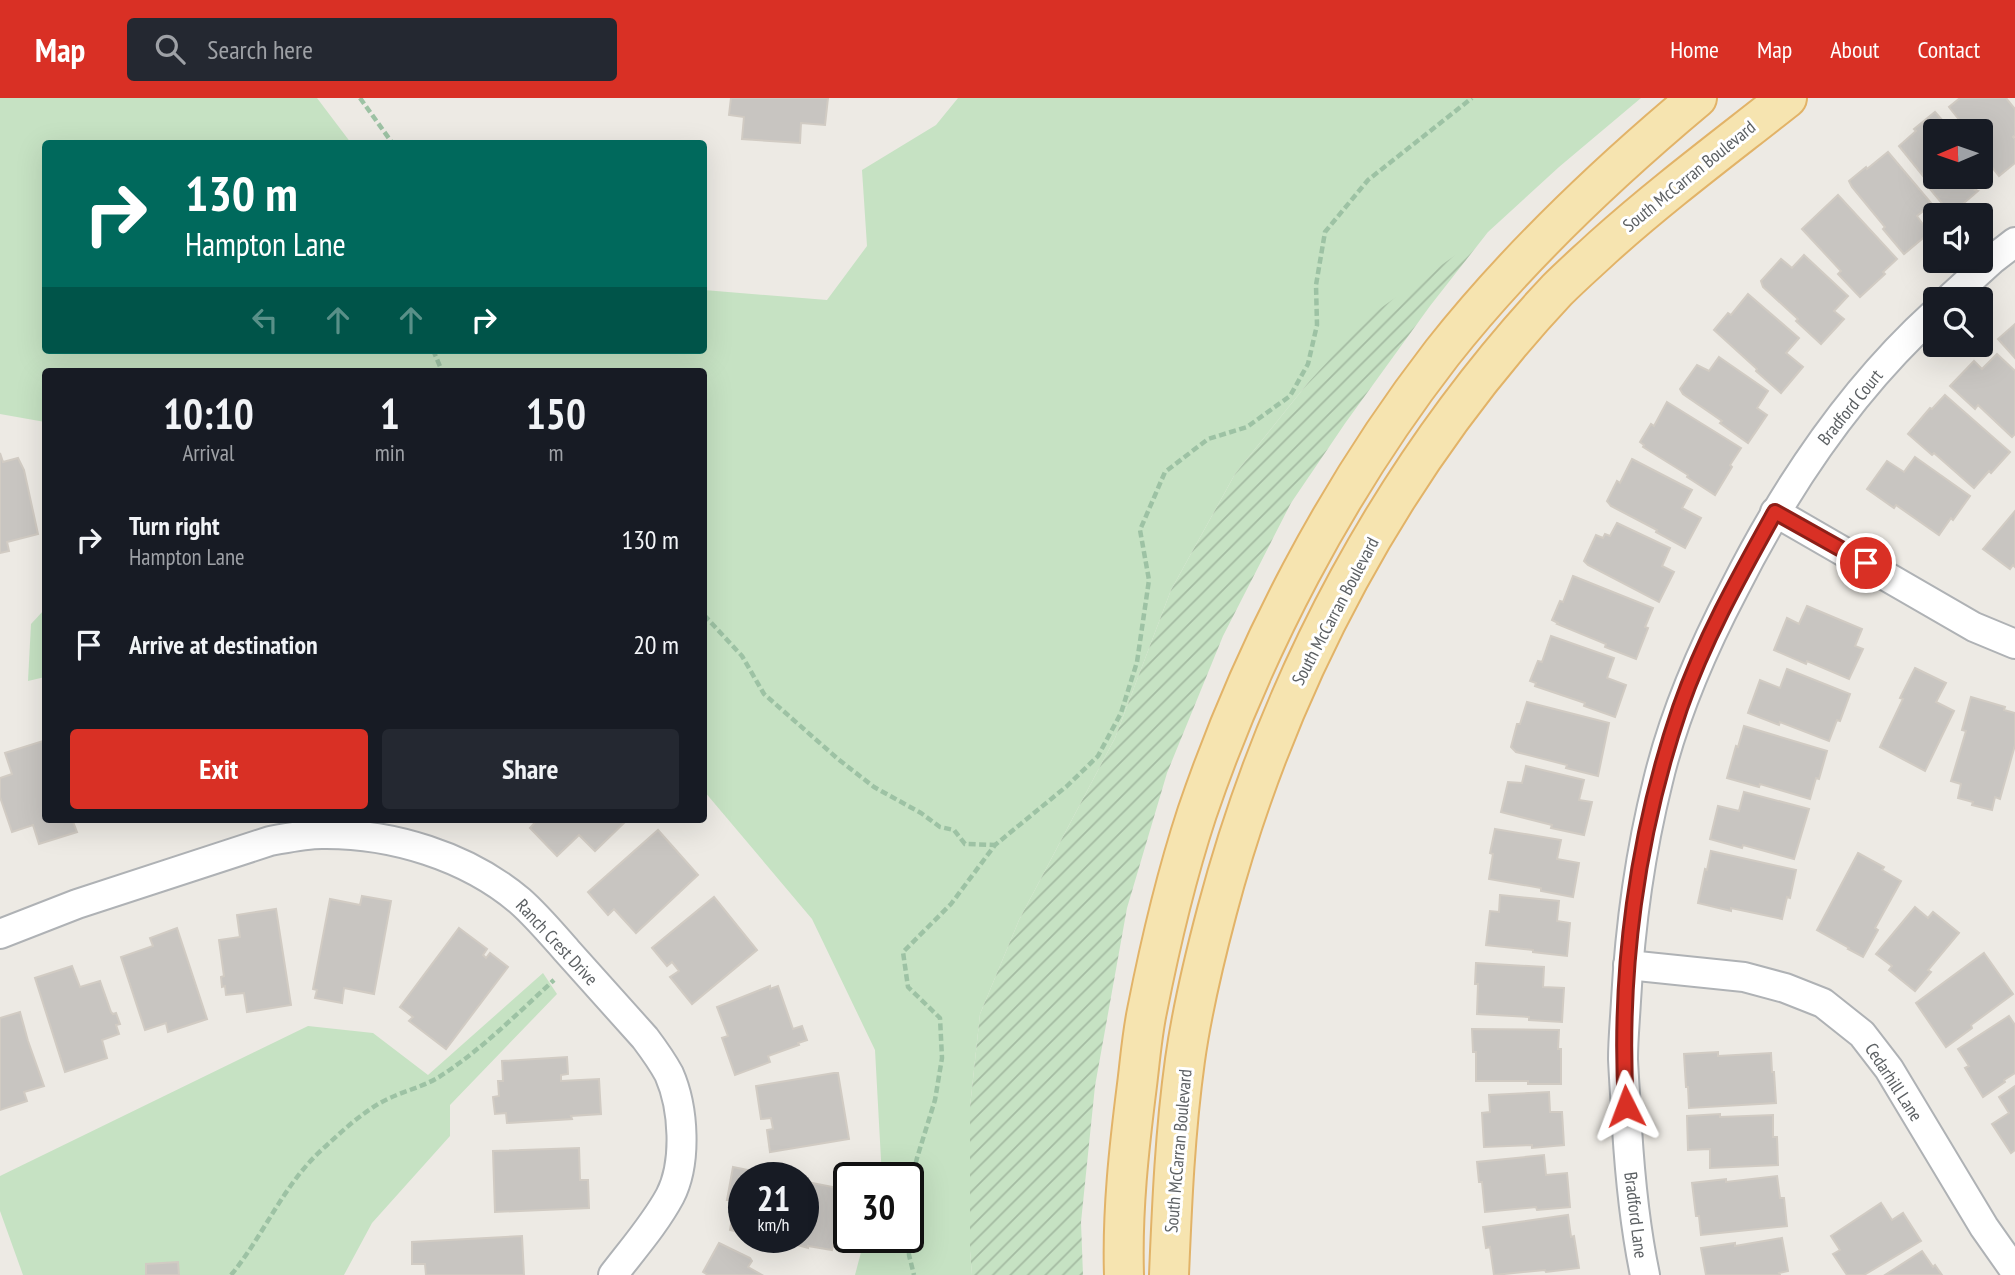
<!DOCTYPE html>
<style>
:root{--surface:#171b24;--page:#242831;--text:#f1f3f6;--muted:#9ea1a6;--accent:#d93025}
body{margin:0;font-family:"PT Sans Narrow",sans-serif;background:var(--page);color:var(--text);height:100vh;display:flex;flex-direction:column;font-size:26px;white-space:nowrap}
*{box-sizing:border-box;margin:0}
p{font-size:23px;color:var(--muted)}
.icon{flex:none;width:38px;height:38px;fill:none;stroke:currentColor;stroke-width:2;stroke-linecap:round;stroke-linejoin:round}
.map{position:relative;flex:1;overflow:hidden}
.panel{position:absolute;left:42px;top:270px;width:665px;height:455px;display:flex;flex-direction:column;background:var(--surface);border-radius:7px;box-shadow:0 7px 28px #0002}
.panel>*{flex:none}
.top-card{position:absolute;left:42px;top:42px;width:665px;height:214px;border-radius:7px;box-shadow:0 7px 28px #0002;background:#00695c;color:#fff;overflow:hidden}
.needle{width:46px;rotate:268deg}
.buttons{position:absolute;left:1923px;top:21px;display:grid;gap:14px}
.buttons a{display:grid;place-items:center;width:70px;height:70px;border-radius:7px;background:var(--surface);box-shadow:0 7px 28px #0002;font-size:35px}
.speed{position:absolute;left:728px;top:1064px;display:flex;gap:14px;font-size:35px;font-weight:700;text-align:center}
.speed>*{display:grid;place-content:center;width:91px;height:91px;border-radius:50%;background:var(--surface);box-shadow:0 7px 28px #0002;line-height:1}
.speed small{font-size:18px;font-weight:400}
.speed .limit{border:4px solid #111;border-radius:10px;background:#fff;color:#111}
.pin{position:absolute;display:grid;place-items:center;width:60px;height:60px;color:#fff;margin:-30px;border:4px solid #fff;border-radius:50%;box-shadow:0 2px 7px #0007}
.me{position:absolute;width:77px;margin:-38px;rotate:357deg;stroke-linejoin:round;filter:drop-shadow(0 0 5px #0008)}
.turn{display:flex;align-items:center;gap:24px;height:147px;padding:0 28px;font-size:32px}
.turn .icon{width:91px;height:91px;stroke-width:2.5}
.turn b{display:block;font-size:49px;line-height:60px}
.lanes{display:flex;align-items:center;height:66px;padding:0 28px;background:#0003;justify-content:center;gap:35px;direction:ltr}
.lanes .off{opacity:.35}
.eta{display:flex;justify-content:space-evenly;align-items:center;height:119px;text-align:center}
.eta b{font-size:42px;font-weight:800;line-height:49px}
.cta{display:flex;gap:14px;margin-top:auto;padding:14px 28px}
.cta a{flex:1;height:80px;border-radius:7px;background:var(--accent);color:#fff;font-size:28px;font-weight:800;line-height:80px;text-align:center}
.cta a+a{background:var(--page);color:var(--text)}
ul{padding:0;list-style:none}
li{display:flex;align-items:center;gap:21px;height:105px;padding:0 28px}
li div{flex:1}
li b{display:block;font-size:26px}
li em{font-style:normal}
header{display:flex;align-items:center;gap:42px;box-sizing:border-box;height:98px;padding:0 35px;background:var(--accent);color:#fff}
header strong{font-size:33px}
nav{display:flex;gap:38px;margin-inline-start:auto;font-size:24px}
.search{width:490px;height:63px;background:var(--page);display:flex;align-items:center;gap:18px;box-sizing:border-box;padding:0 24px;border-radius:7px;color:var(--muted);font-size:26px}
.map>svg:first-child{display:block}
.green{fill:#c6e2c3}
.garden{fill:url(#garden-furrows)}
.building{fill:#c8c5c1;stroke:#d1cbc3;stroke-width:2}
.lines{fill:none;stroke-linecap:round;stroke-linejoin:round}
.street-casing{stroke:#afb2b5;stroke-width:32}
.primary-casing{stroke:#e2b368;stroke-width:42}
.path{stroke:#9dc2a4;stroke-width:4.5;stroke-dasharray:7 3.5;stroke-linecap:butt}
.street{stroke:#fff;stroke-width:28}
.primary{stroke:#f6e4b0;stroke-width:38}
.route-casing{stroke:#8d1f18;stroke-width:18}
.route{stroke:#d93025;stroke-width:12}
.labels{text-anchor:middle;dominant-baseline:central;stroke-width:6;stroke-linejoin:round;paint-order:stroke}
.street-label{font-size:18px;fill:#5c6063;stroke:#fff}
</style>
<header>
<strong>Map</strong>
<div class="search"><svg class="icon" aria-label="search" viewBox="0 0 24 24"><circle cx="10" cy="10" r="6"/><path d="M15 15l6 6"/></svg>Search here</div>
<nav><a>Home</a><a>Map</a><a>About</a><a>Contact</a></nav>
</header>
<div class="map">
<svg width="2015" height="1177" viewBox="0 0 2015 1177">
<defs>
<pattern id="garden-furrows" width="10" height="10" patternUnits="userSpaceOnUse" patternTransform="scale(1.75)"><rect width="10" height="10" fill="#c6e2c3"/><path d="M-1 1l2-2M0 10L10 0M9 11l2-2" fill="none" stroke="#a4bba2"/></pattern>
</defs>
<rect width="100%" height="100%" fill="#edeae4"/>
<!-- green -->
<g class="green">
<polygon points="0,0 317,0 351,45 46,46 46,252 704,252 704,192 827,202 867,148 862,72 936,27 958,0 1641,0 1559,69 1488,134 1307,286 1235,376 1171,492 1115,640 1019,822 980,916 970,1009 970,1153 972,1177 855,1177 865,1139 908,1139 908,1080 882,1080 875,952 812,821 704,693 704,273 46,273 45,324 0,316"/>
<polygon points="45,511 45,579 28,583 31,526"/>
<polygon points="543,875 557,896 450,1007 450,1038 372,1125 344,1177 23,1177 0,1113 0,1078 308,928 373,935 428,977"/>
</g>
<!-- garden -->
<polygon class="garden" points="1488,134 1430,208 1346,324 1291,405 1223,538 1167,675 1127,810 1095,988 1081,1124 1083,1177 972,1177 970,1153 970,1009 980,916 1019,822 1115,640 1171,492 1235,376 1307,286 1368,219"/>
<!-- building -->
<g class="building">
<polygon points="731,0 828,0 825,27 801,25 800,45 742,41 744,19 729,17"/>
<polygon points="1960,0 2006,0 2015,11 2015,37 2013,39 2015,41 2015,65 1999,78 1981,55 1981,33 1968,33 1949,9"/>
<polygon points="1935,14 1952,33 1936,33 1936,79 1981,79 1981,68 1990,79 1975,92 1978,93 1951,116 1930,91 1932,89 1899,48 1916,33 1914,31"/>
<polygon points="1888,54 1932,106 1917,118 1929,135 1904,156 1883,131 1885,129 1852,89 1849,83 1866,69 1867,71"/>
<polygon points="1838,97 1897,161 1883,174 1885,176 1860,199 1838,176 1841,173 1802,131"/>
<polygon points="1804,157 1848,198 1834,213 1844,221 1821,246 1796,223 1798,221 1763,189 1761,183 1781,161 1792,170"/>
<polygon points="1748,196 1799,240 1786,255 1803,269 1781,295 1756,273 1757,271 1714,232 1728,215 1731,217"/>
<polygon points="2015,226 2015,260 1998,241"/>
<polygon points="1997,256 2015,273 2015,336 2012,339 1978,307 1975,311 1950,288 1974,263 1982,271"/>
<polygon points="1719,259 1768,293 1757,310 1767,317 1748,345 1720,325 1722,323 1683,296 1680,291 1697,267 1709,273"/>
<polygon points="1945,297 2010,354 1991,375 1989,373 1974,390 1934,355 1932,357 1908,336 1930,310 1932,311"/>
<polygon points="1667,304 1741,350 1730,367 1732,369 1715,397 1687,379 1688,377 1643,349 1644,347 1640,344 1651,326 1654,328"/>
<polygon points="0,355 3,364 18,360 24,372 38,436 7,444 9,453 0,455"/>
<polygon points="1915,359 1970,398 1953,422 1951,420 1939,437 1896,407 1894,410 1867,391 1887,363 1904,374"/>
<polygon points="1632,361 1692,392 1682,410 1701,420 1685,450 1656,434 1657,432 1611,408 1607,403 1617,383 1620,385"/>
<polygon points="2015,413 2015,469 2013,467 2010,471 1983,451"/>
<polygon points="1617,425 1670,450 1662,468 1674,474 1659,504 1588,467 1584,463 1596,437 1603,440 1605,436 1610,438"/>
<polygon points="1573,478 1653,510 1645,529 1648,530 1636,561 1605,549 1606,546 1557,526 1558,525 1552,522 1560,503 1563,504"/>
<polygon points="1807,508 1862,531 1855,548 1863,551 1849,581 1807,563 1806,566 1774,552 1787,520 1799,526"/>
<polygon points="1551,538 1614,560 1607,580 1626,587 1615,619 1584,608 1585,605 1535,588 1536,585 1530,583 1538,563 1542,564"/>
<polygon points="1915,570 1946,585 1936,604 1954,613 1925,673 1880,649 1903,601 1900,600"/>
<polygon points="1787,571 1850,596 1840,623 1837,622 1829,643 1780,624 1779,627 1748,615 1760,582 1780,590"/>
<polygon points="1971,599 2005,609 2004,612 2015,615 2015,647 2000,701 1995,699 1992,712 1972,707 1973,704 1958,700 1961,686 1951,683 1966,633 1962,632"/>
<polygon points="1527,604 1609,625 1598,678 1566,670 1567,667 1516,654 1511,649 1517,626 1520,626"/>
<polygon points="1744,628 1827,653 1819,681 1816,680 1810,701 1760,686 1759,689 1727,680 1736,648 1738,649"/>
<polygon points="46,642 46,721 72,721 77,734 39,746 33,727 12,734 0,699 0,680 12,676 5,655"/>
<polygon points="1526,668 1584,682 1579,702 1592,704 1584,737 1551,730 1552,727 1501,714 1508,684 1522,685"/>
<polygon points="1744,694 1809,711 1794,761 1743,747 1742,750 1710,741 1718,708 1739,713"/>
<polygon points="538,721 628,721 595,753 579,737 557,758 530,730"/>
<polygon points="1495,731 1561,742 1557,761 1579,765 1573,799 1541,793 1541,790 1489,781 1493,756 1490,755"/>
<polygon points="658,732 698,777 636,835 614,811 608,817 588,794"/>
<polygon points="1711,753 1796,772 1790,800 1787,799 1782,821 1731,810 1731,813 1698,805 1705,771 1707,772"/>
<polygon points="1858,755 1884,769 1882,772 1901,783 1875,830 1878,832 1863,859 1848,851 1849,850 1817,832"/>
<polygon points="1500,797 1559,803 1557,823 1570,825 1567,858 1533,854 1533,852 1486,847 1490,813 1499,814"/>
<polygon points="362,798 391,803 374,896 344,890 342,905 315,900 317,892 313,891 330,801 360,807"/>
<polygon points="714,799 757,852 692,906 670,879 679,873 672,864 667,868 652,850"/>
<polygon points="1915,809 1928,820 1933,814 1959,835 1928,872 1931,874 1915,893 1889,872 1892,868 1876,856"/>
<polygon points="276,811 291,907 247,914 244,895 226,897 225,888 222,889 221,879 224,878 219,842 240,839 237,817"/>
<polygon points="177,830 207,921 168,934 166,925 145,932 121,859 153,848 150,840"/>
<polygon points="459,830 487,851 483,857 486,860 490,855 508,869 446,951 409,923 413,919 400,909"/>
<polygon points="1984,855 2013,896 1971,927 1972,930 1946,949 1916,905"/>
<polygon points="1476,865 1544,869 1543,889 1564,890 1562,924 1529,922 1529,919 1477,916 1478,886 1475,886"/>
<polygon points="72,868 80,889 100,883 111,914 113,916 116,915 120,926 116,927 119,936 102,942 107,960 65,974 35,880"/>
<polygon points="770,888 770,891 778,888 793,931 802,928 807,942 798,945 799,947 768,958 770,964 735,977 722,940 728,938 717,909"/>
<polygon points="20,914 28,943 44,988 24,994 27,1003 0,1012 0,920"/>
<polygon points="2009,918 2015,927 2015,975 2004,982 2005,984 1983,999 1965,970 1969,968 1958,951"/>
<polygon points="1472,931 1559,932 1558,951 1561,951 1561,986 1528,986 1528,983 1476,983 1476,954 1473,954"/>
<polygon points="1718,954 1718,958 1771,955 1772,974 1774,974 1776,1005 1689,1010 1688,989 1686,989 1684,956"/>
<polygon points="567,959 568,976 561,977 561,983 599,981 601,1016 571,1018 572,1021 507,1025 506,1015 495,1016 493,999 499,998 498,983 503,983 502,963"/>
<polygon points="834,975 838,975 849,1041 770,1054 767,1032 773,1031 771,1020 761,1021 756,988"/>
<polygon points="2015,988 2015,1052 2011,1055 1992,1026 2009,1015 1999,999"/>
<polygon points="1549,994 1550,1014 1562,1014 1564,1047 1532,1050 1532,1047 1484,1049 1482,1015 1490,1014 1489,997"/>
<polygon points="1720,1016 1720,1019 1773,1017 1773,1039 1777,1039 1778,1067 1710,1070 1710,1051 1688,1052 1687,1018"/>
<polygon points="579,1050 580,1082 588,1082 589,1110 495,1114 493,1053"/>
<polygon points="1544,1057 1546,1077 1567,1075 1570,1109 1537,1112 1536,1109 1485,1114 1482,1084 1479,1084 1477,1064"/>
<polygon points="733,1069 788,1080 744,1080 744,1135 730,1132 733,1115 729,1114 731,1102 727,1102"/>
<polygon points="792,1077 808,1080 807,1084 843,1091 832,1152 808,1148 808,1150 783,1143 783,1145 770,1143 771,1140 766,1139 803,1139 803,1080 792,1080"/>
<polygon points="1777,1078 1780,1100 1784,1100 1787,1128 1701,1137 1699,1118 1696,1118 1692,1085 1726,1081 1726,1084"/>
<polygon points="1881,1105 1892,1122 1903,1115 1921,1143 1864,1177 1847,1177 1833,1156 1840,1152 1831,1138"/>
<polygon points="1568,1117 1571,1139 1574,1138 1579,1170 1546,1174 1545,1172 1494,1177 1490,1149 1486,1150 1483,1129"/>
<polygon points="522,1138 524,1177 426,1177 425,1166 412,1166 412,1144"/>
<polygon points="1782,1140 1788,1173 1779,1175 1780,1177 1706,1177 1701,1150 1735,1145 1735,1148"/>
<polygon points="719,1145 750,1160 752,1163 748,1169 762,1177 708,1177 703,1174"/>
<polygon points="1922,1153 1933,1169 1935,1167 1942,1177 1885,1177"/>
<polygon points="178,1164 179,1177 146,1177 146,1166"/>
</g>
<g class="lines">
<!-- street casing -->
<g class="street-casing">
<g id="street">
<polyline points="1949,201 1993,161 2015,144"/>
<polyline points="1775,414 1974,529 2015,546"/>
<path d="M0 836 77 806 270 743C287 740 305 736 322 736 391 735 467 758 520 803 537 818 552 836 567 853 593 882 619 911 645 940 654 952 662 963 669 976 684 1010 687 1065 670 1098 655 1126 632 1152 613 1177"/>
<polyline points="1628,867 1744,879 1785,890 1823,905 1862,936 1889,971 1984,1129 2015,1173"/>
<path d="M1645 1177C1635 1129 1630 1079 1627 1030 1626 1007 1624 984 1623 961 1623 942 1625 922 1626 903 1630 828 1640 755 1658 683 1674 616 1702 552 1734 491 1786 388 1850 292 1936 214"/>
</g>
</g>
<!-- primary casing -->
<g class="primary-casing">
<g id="primary">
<path d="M1124 1177C1122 1113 1129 1050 1137 987 1140 963 1142 937 1147 913 1160 847 1176 779 1197 715 1253 551 1336 392 1442 255 1516 161 1605 77 1697 0"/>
<path d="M1169 1177C1172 1105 1175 1034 1185 962 1192 912 1204 862 1217 813 1278 582 1394 366 1557 192 1572 177 1588 163 1603 149 1662 96 1725 49 1787 0"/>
</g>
</g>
<!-- path -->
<g class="path">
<polyline points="360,0 393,46"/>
<polyline points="433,252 442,273"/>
<polyline points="704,517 742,558 764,596 838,661 874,689 921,715 940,729 954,732 965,746 995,747"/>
<polyline points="908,1096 917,1060 935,1002 942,960 940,920 908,889 903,854 951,806 995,747 1067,688 1098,658 1121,615 1137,564 1149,482 1140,432 1165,374 1208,341 1247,329 1290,298 1308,266 1317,227 1316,187 1325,134 1368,82 1472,0"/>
<polyline points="908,1123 909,1157 914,1177"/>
<path d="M231 1177C265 1136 284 1084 326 1048 342 1033 361 1016 380 1005 399 994 421 990 439 979 480 953 518 915 554 882"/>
</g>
<!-- street -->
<use href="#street" class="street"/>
<!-- primary -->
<use href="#primary" class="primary"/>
</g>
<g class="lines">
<!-- route casing -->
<g class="route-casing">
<path id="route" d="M1626 1008C1618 875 1637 736 1680 610 1704 541 1740 477 1775 414L1866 465"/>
</g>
<!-- route -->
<use href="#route" class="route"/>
</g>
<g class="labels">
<!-- street labels -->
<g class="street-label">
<text transform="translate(1689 78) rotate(-39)">South McCarran Boulevard</text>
<text transform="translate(1850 309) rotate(-51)">Bradford Court</text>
<text transform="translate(1335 513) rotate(-62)">South McCarran Boulevard</text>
<text transform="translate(557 844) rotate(47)">Ranch Crest Drive</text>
<text transform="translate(1894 984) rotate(57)">Cedarhill Lane</text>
<text transform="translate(1178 1053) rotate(-85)">South McCarran Boulevard</text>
<text transform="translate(1636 1117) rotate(83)">Bradford Lane</text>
</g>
</g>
</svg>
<div class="buttons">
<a><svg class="needle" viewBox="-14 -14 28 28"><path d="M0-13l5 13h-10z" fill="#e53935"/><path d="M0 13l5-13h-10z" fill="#9ea1a6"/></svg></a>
<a><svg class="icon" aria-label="sound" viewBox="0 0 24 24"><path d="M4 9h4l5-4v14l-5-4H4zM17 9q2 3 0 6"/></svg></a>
<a><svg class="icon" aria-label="search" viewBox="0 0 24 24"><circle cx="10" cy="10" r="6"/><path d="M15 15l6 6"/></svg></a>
</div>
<div class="speed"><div>21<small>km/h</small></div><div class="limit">30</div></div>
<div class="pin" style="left:1866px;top:465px;background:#d93025"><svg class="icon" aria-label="arrive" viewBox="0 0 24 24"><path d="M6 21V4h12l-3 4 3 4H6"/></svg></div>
<svg class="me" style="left:1626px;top:1008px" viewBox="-20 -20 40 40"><path d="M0-17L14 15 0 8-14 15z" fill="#d93025" stroke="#fff" stroke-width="4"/></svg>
<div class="top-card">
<div class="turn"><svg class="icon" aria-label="right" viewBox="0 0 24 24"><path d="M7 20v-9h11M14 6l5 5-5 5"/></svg><div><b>130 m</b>Hampton Lane</div></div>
<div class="lanes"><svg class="icon off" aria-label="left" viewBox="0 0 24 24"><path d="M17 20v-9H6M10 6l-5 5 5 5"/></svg><svg class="icon off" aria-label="ahead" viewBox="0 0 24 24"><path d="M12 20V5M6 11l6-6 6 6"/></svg><svg class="icon off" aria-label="ahead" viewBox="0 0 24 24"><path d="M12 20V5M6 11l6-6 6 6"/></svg><svg class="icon" aria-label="right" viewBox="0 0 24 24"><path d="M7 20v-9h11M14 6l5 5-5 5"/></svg></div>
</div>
<section class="panel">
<div class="eta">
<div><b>10:10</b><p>Arrival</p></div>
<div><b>1</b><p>min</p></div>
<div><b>150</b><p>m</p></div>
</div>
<ul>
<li><svg class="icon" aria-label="right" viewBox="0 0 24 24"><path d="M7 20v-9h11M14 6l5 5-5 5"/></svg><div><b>Turn right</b><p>Hampton Lane</p></div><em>130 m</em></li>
<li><svg class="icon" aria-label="arrive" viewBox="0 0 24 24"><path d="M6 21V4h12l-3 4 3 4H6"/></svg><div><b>Arrive at destination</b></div><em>20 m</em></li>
</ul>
<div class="cta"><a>Exit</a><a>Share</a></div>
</section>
</div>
